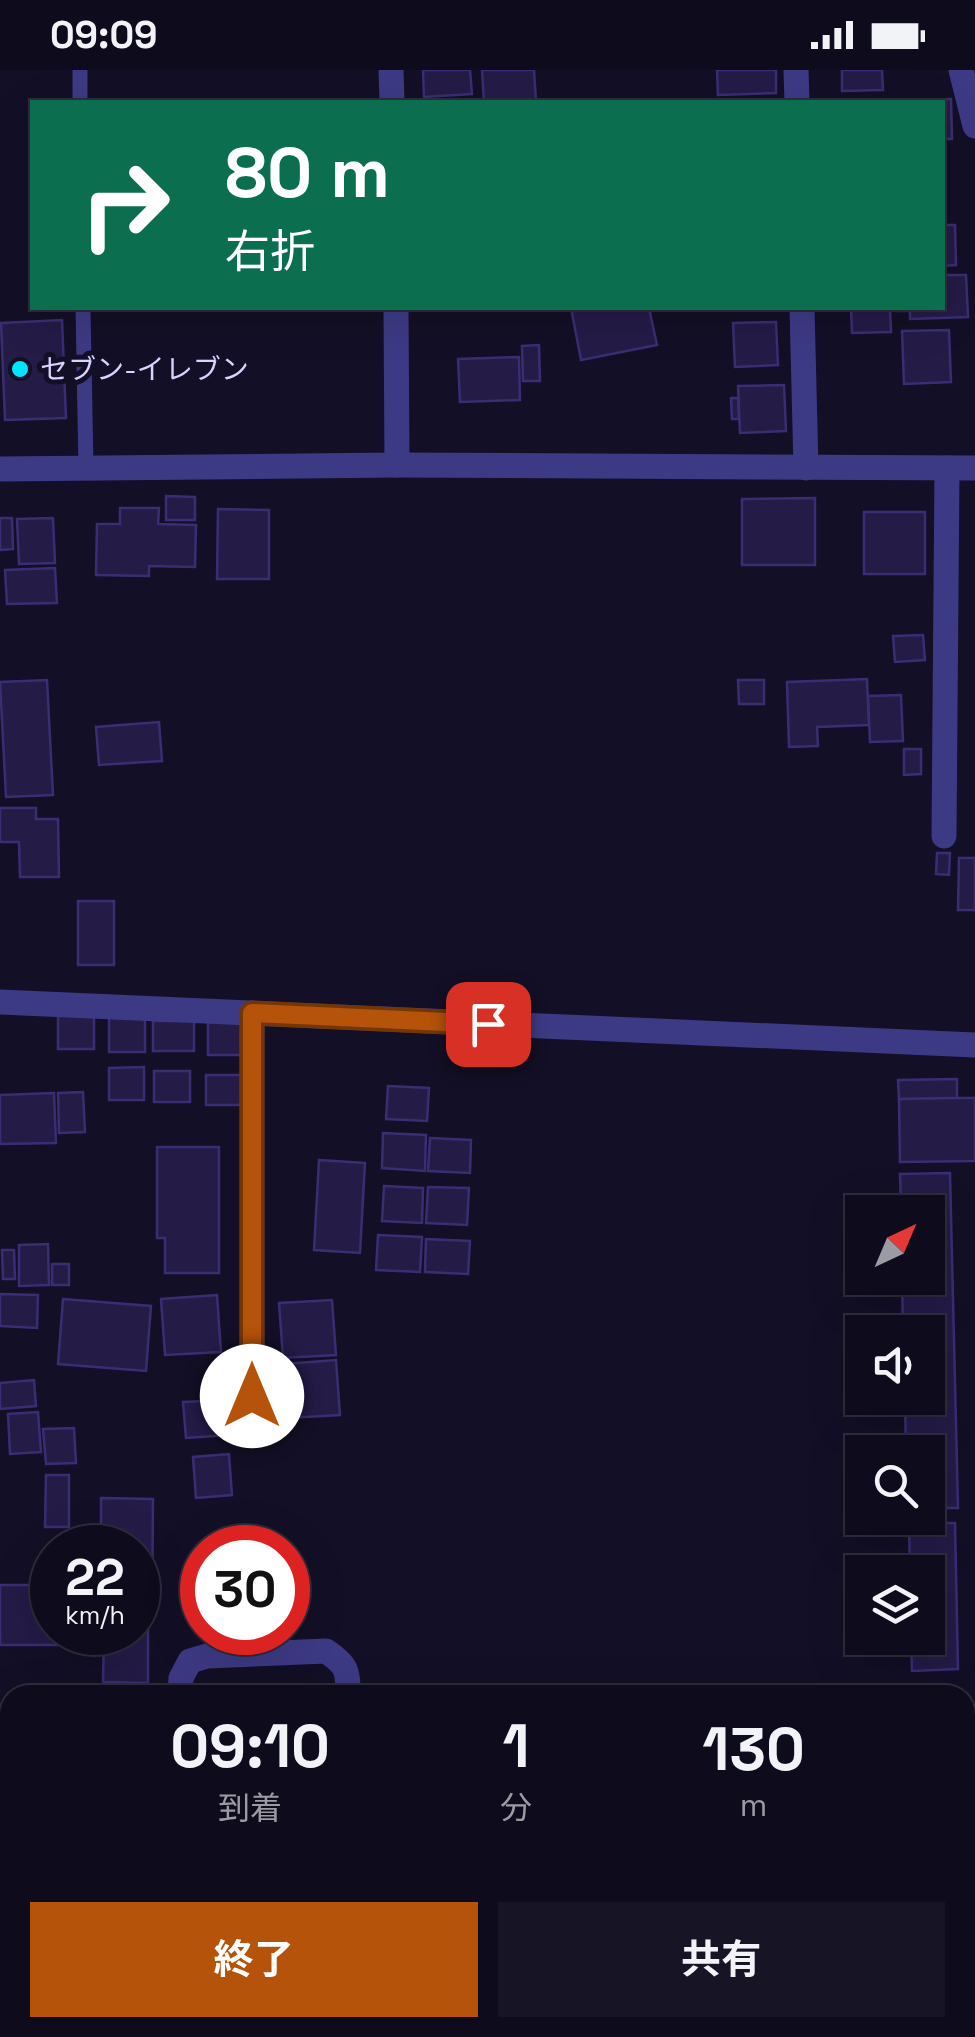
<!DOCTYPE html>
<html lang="ja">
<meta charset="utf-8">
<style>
:root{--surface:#0e0b1c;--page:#171425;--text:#f1f3f6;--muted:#9b9ba3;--line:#2e2b3b;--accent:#b45309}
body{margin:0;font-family:"Space Grotesk","Noto Sans JP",sans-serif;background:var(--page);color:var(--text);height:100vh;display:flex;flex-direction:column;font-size:38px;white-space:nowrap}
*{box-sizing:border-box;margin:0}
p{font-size:32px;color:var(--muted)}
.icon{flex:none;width:55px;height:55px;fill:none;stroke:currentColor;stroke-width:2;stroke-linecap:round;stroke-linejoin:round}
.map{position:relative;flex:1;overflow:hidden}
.sheet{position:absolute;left:0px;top:1615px;width:975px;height:352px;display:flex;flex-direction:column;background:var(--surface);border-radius:30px 30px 0 0;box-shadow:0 10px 40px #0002,0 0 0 2px var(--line)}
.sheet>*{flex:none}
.top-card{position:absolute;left:30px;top:30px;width:915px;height:210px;border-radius:0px;box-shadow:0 10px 40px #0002,0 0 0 2px var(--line);background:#0b6e4f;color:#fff;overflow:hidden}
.needle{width:65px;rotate:44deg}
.buttons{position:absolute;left:845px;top:1125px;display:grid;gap:20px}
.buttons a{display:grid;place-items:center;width:100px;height:100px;border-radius:0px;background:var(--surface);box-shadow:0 10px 40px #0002,0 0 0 2px var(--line);font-size:50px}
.speed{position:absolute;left:30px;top:1455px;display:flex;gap:20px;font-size:50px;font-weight:700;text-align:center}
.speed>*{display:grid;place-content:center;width:130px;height:130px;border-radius:50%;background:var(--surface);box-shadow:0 10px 40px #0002,0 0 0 2px var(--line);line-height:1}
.speed small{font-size:25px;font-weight:400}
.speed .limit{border:15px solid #d22;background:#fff;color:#111}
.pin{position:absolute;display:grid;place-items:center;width:85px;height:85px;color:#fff;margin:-42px;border-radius:20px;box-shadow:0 5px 15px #0006}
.me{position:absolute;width:110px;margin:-55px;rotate:0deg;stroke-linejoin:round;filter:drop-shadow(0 0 8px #0008)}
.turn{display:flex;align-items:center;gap:35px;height:210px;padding:0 30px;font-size:45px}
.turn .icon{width:130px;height:130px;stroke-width:2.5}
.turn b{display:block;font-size:70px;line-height:85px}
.eta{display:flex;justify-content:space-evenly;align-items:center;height:170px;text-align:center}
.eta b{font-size:60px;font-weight:700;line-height:70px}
.cta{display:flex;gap:20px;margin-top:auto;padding:20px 30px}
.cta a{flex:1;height:115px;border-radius:0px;background:var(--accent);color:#fff;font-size:40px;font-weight:700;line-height:115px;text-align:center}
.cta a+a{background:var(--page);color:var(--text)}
.status{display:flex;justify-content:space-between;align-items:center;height:70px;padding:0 50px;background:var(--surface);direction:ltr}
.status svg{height:28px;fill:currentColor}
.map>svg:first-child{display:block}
.building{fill:#241b47;stroke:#3b2d73;stroke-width:2.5}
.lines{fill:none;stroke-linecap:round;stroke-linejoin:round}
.service{stroke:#3d3a85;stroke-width:15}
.minor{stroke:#3d3a85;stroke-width:25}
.route-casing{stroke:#753606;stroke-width:25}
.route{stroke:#b45309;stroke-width:18}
.poi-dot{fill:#00e5ff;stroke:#130f26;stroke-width:4}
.labels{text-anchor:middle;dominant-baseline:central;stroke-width:10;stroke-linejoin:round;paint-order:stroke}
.poi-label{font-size:28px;fill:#d9d4ff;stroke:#130f26;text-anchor:start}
</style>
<div class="status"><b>09:09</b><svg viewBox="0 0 49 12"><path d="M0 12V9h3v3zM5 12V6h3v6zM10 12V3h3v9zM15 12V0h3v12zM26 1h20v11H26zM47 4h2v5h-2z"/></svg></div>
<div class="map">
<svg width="975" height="1967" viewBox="0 0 975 1967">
<rect width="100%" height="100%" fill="#130f26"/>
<!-- building -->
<g class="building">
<polygon points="423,0 470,0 472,24 424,27"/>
<polygon points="482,0 534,0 536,31 484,32"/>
<polygon points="717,0 776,0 776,23 718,25"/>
<polygon points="842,0 882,0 883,20 842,21"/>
<polygon points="951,29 952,69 942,69 942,32 908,32 908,30"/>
<polygon points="942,155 955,155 956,195 942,196"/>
<polygon points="942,205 966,205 968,247 910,249 910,241 897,241 897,238 942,238"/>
<polygon points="571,238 649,238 657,275 581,290"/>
<polygon points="851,238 890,238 891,262 852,263"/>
<polygon points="62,250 66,348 5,350 1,253"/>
<polygon points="776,252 778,295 735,297 733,253"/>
<polygon points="949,260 951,312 904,314 902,261"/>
<polygon points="539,275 540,311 523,311 522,276"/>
<polygon points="519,287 520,330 460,332 458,289"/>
<polygon points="784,315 786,361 740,363 738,316"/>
<polygon points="731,328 738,328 739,349 732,349"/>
<polygon points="166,426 195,427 195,450 166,450"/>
<polygon points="815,428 815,495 742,495 742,429"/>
<polygon points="120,438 159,438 158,454 196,455 195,497 149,496 149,506 96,505 97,454 120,454"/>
<polygon points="218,439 269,440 269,509 217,509"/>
<rect x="864" y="442" width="61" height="62"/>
<polygon points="0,448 12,448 13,479 0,480"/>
<polygon points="53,448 55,493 19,494 17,449"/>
<polygon points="55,498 57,533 7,534 5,500"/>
<polygon points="923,565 925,590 895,592 893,566"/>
<polygon points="867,609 869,655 817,657 818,676 789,677 787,612"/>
<polygon points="47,610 53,725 6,727 0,612"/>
<polygon points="738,610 764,610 764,634 739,634"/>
<polygon points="901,625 903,671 870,672 868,626"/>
<polygon points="159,652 162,691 99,695 96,657"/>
<polygon points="904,679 921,679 921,704 904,705"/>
<polygon points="0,738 36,738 36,749 58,749 59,807 20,807 19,772 0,772"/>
<polygon points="937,783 950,783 949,805 936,804"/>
<polygon points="959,788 975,788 975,840 958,840"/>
<rect x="78" y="831" width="36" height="64"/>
<polygon points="94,944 94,979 58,979 58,945"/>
<polygon points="145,946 145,982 109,982 109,947"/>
<rect x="153" y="951" width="41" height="30"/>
<rect x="208" y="952" width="37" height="33"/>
<polygon points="144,997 144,1030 109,1030 109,998"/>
<rect x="154" y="1001" width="36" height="31"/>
<rect x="206" y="1005" width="36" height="30"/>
<polygon points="957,1009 957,1028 899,1029 898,1010"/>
<polygon points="388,1016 429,1018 427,1051 386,1049"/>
<polygon points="83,1022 85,1062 59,1063 58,1023"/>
<polygon points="54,1023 56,1073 0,1074 0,1025"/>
<polygon points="957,1028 975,1028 975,1091 900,1092 899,1029"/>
<polygon points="383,1063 426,1065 425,1101 382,1098"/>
<polygon points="430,1068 471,1070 470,1103 428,1101"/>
<polygon points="157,1077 219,1077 219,1203 165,1203 165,1168 157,1168"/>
<polygon points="319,1090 365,1093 360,1183 314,1180"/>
<polygon points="950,1103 958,1438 928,1438 928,1382 906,1382 905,1328 928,1328 928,1262 903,1262 902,1208 928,1208 928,1142 901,1142 900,1104"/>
<polygon points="384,1116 423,1118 422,1153 382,1151"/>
<polygon points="428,1117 469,1118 467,1155 426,1153"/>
<polygon points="378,1165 422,1167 420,1202 376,1200"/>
<polygon points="426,1169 470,1171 468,1204 425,1202"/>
<polygon points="48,1174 49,1215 19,1216 19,1175"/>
<polygon points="2,1180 14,1180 15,1209 3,1209"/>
<rect x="52" y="1194" width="17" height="21"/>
<polygon points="0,1224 38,1225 37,1258 0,1256"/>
<polygon points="217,1225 221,1282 165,1285 161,1229"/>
<polygon points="63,1229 151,1236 146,1301 58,1294"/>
<polygon points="332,1230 336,1285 283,1288 279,1233"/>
<polygon points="336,1290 340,1345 288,1348 284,1294"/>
<polygon points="34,1310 36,1336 0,1339 0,1313"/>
<polygon points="227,1330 230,1365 186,1368 183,1332"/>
<polygon points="38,1342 41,1382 10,1384 8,1344"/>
<polygon points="74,1358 76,1393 46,1394 43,1359"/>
<polygon points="229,1384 232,1425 196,1428 193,1387"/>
<polygon points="46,1405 69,1405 69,1457 45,1457"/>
<polygon points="101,1428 153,1429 152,1548 138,1548 138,1478 62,1478 61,1474 101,1474"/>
<polygon points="909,1453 955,1453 958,1599 912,1601 911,1568 928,1568 928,1502 910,1502"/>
<polygon points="0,1515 52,1515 52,1562 65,1562 65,1575 0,1575"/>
<polygon points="138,1557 148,1557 148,1613 103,1612 104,1562 138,1562"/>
<polygon points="109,1615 150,1616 149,1625 109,1625"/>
<polygon points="0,1780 10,1780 10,1855 0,1856"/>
<rect x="22" y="1958" width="49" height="9"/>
</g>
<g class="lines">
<!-- service -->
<g class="service">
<polyline points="80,0 80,32"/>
<polyline points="83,238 86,398"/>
</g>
<!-- minor -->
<g class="minor">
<polyline points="391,0 392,32"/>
<polyline points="796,0 797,32"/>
<polyline points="961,0 975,56"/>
<polyline points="396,238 397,395"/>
<polyline points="802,238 806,398"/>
<polyline points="0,399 397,395 975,398"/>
<polyline points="944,766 947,398"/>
<polyline points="0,932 975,975"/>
<polyline points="252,1364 252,943"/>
<path d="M180 1625 181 1608 190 1591 207 1586 326 1581C347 1595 348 1600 348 1625"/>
<polyline points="171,1967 171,1958"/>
<polyline points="342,1967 342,1958"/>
</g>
</g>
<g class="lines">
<!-- route casing -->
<g class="route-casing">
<polyline id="route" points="252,1326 252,943 488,954"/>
</g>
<!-- route -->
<use href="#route" class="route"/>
</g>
<!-- markers -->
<circle class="poi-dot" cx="20" cy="299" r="10"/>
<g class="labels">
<!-- poi labels -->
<g class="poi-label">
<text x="40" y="299">セブン-イレブン</text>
</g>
</g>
</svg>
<div class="buttons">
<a><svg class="needle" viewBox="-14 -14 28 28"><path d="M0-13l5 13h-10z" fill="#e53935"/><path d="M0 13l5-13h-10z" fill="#9b9ba3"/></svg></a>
<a><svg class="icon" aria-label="sound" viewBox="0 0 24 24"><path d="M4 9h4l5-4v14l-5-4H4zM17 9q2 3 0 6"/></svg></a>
<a><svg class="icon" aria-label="search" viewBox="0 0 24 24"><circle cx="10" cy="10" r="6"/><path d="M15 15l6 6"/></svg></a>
<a><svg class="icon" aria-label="layers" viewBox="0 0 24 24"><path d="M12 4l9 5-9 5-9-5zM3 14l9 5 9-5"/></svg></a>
</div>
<div class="speed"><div>22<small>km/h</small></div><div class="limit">30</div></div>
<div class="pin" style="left:488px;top:954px;background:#d93025"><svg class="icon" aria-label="arrive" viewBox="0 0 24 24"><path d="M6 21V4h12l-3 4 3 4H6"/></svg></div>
<svg class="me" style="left:252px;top:1326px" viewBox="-20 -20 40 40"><circle r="19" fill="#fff"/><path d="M0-13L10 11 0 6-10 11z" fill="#b45309"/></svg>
<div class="top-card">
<div class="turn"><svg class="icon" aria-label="right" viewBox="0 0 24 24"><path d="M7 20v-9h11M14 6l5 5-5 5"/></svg><div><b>80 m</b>右折</div></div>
</div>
<section class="sheet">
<div class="eta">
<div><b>09:10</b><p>到着</p></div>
<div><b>1</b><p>分</p></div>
<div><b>130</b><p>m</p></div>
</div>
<div class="cta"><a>終了</a><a>共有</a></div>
</section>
</div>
